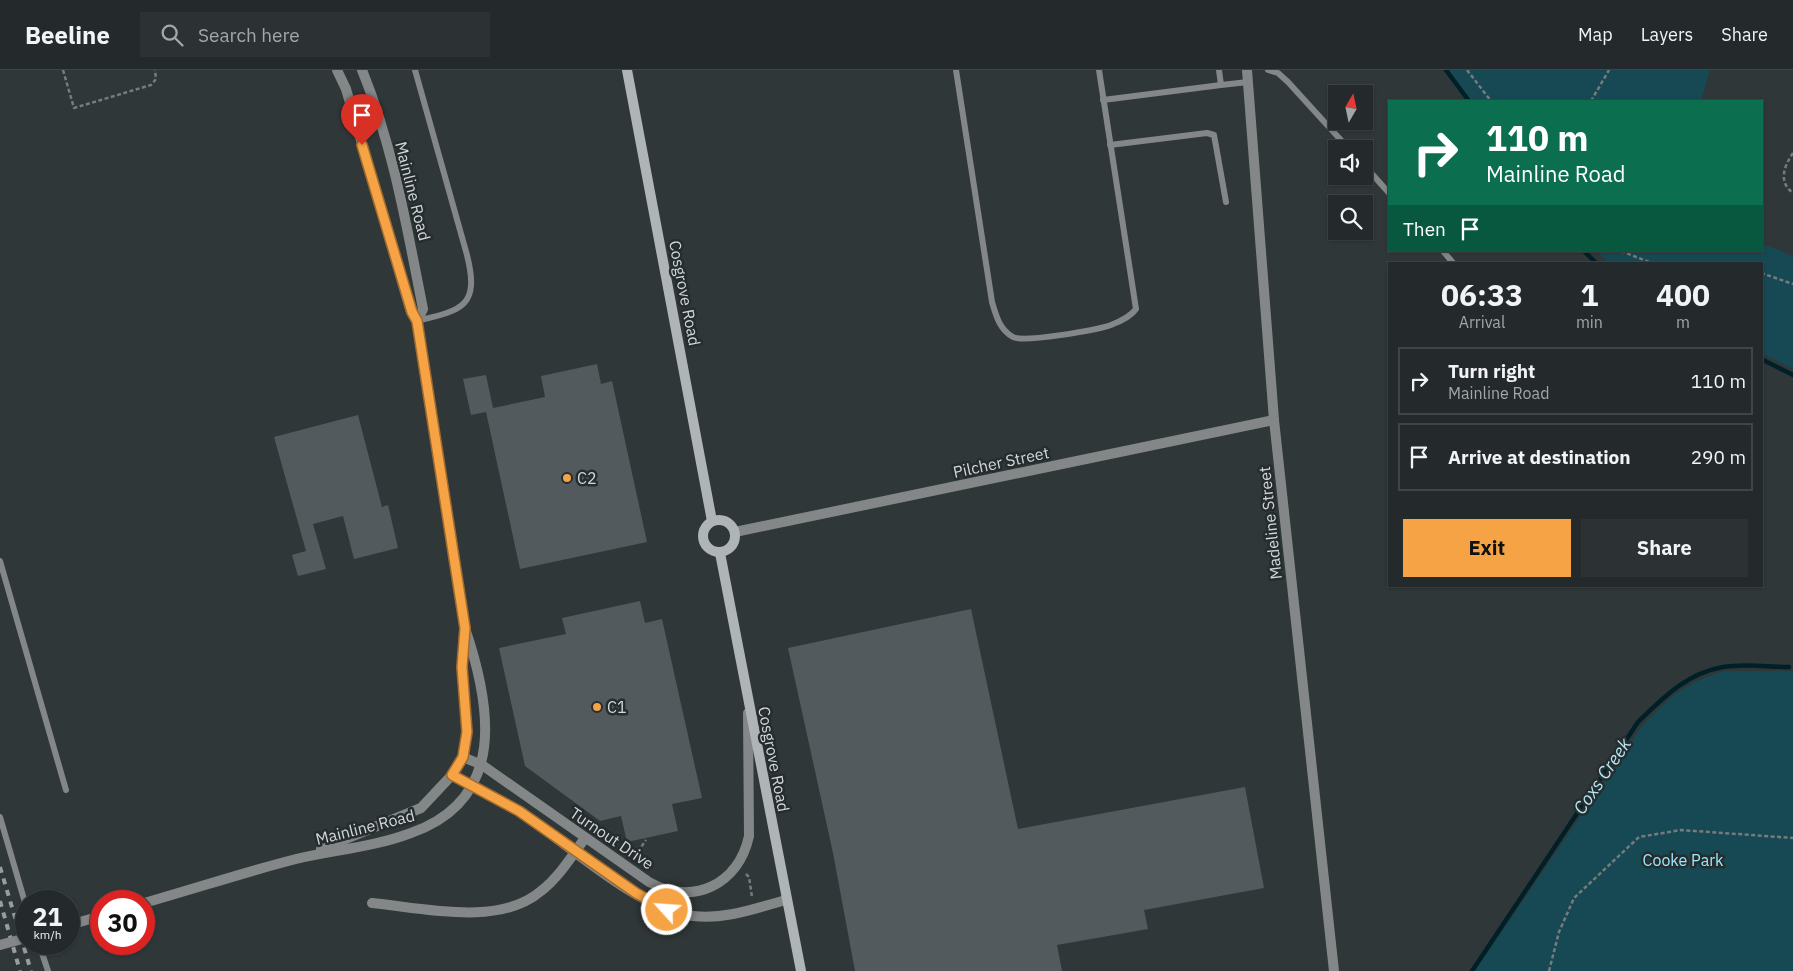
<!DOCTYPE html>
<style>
:root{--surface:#24292b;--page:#2c3133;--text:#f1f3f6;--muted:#a3a6a9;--line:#414547;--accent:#f5a345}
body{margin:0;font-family:"IBM Plex Sans",sans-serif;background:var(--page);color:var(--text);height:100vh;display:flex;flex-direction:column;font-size:19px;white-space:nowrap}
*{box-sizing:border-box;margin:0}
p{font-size:16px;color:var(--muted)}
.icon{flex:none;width:28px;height:28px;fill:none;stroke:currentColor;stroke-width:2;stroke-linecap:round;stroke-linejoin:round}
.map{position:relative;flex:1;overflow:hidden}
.drawer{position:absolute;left:1388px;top:192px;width:375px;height:325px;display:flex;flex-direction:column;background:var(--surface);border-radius:0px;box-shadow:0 1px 4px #0004,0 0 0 1px var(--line)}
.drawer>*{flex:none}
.guide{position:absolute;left:1388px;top:30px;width:375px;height:152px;border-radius:0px;box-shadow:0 1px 4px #0004,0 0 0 1px var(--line);background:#0b6e4f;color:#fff;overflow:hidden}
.needle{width:32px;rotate:9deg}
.buttons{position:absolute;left:1328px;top:15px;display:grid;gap:10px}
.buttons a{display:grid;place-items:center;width:45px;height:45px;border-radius:0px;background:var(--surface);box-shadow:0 1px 4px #0004,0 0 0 1px var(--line);font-size:25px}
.speed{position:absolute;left:15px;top:820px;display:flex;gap:10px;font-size:25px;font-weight:700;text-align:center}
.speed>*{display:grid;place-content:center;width:65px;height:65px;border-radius:50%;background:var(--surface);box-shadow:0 1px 4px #0004,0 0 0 1px var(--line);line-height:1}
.speed small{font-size:12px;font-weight:400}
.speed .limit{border:8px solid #d22;background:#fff;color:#111}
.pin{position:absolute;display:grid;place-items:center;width:42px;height:42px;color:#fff;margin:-51px -21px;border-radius:50% 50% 50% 0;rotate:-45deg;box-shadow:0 0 5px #0007}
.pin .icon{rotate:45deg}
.me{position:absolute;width:55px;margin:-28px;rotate:296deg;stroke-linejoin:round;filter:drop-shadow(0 0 4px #0008)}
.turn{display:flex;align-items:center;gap:18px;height:105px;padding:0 15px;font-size:22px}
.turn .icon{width:65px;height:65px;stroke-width:2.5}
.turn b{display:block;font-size:35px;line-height:42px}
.then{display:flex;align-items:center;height:48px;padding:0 15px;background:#0003;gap:10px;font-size:19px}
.eta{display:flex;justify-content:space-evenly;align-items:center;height:85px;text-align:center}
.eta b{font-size:30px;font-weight:700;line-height:35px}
.primary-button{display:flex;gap:10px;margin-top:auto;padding:10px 15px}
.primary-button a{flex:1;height:58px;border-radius:0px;background:var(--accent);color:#111;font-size:20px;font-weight:700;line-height:58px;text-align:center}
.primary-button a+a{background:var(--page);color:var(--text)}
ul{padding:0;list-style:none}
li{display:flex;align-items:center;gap:15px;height:68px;margin:0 10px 8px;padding:0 5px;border:2px solid var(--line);border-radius:0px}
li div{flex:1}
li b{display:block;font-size:19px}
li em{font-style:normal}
header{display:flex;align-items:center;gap:30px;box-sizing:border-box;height:70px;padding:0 25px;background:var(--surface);border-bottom:1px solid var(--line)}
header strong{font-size:24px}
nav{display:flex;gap:28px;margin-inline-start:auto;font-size:18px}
.search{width:350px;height:45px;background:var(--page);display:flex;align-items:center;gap:12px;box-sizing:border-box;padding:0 18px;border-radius:0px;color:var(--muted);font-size:19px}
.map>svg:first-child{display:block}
.green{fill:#174954}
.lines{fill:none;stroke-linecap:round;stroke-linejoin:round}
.stream{stroke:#002028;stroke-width:4.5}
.building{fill:#525a5d}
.path{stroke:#767b7d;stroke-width:2.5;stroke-dasharray:4 2.5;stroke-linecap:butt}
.lane{stroke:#838788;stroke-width:6}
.street{stroke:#838788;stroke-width:10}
.secondary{stroke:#afb5b7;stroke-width:10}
.rail{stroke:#989d9f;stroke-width:4;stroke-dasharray:6 6;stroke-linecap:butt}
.street-bridge{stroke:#838788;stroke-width:10}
.route-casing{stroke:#9f6a2d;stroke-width:12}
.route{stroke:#f5a345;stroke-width:9}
.poi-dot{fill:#f5a345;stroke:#262d2f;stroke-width:2}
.labels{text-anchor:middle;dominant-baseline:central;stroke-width:5;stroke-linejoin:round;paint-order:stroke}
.street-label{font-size:16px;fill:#d3d7d9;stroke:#262d2f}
.poi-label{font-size:16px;fill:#d3d7d9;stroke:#262d2f;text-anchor:start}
.park-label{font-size:16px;fill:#9ae8fd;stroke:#262d2f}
.water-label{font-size:18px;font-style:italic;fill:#b5e7f5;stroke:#262d2f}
</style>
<header>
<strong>Beeline</strong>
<div class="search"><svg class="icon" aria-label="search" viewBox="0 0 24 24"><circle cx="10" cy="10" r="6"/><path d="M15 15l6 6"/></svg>Search here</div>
<nav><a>Map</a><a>Layers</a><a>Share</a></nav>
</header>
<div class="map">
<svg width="1793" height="901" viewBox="0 0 1793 901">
<rect width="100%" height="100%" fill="#303739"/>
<!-- green -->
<g class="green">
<polygon points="1447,0 1710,0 1701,31 1470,31"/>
<polygon points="1761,174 1782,181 1793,187 1793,299 1761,283 1761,194 1610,194 1597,181 1761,181"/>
<path d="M1725 601H1793V901H1475L1642 656C1671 626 1684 613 1725 601Z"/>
</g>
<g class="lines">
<!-- stream -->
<g class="stream">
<polyline points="1446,0 1469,31"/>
<polyline points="1584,181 1597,194"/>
<polyline points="1761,289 1793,305"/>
<path d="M1472 901 1638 652C1663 628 1687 603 1723 597 1744 593 1768 597 1789 597"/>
</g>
</g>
<!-- building -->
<g class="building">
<polygon points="597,294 601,314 612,311 647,472 520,499 486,342 471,345 463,309 486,305 493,338 545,327 541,306"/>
<polygon points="358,345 382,437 388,435 398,478 354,489 343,446 313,454 326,499 298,506 292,485 306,481 274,367"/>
<polygon points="640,531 645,553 662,549 702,728 672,734 678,761 627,772 621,746 600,751 525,696 499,578 566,564 562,548"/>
<polygon points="971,539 1018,759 1245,717 1264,818 1144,840 1148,859 1057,875 1062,901 855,901 833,783 788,578"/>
</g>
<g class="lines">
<!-- path -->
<g class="path">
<polyline points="63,0 74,38 151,15 156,9 155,0"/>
<polyline points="1467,0 1491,31"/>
<polyline points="1591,31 1609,0"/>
<path d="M1793 83C1784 96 1778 112 1793 123"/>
<polyline points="1621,181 1649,192 1677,194"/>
<polyline points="1761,203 1793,214"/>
<polyline points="634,787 646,770"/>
<polyline points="746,804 749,807 752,827"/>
<polyline points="1549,901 1559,862 1574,828 1639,767 1681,760 1793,768"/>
</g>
<!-- lane -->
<g class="lane">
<path d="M415 0 467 185C480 237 462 240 417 251"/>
<path d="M956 0 992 232C996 245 999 259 1013 267 1023 273 1097 260 1111 255 1121 251 1130 247 1136 239L1099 0"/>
<polyline points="1219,0 1221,15 1248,12"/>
<polyline points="1268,0 1278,3 1288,12 1349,79"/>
<polyline points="1103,30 1221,15"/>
<polyline points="1110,75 1207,63 1214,65 1226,132"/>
<polyline points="1364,95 1389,123"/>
<polyline points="1443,181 1454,194"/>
<polyline points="0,491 66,720"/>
<polyline points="0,747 26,836"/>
<polyline points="39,874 48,901"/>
</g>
<!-- street -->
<g class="street">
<path d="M362 0C393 76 407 158 423 239L417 251"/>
<polyline points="1247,0 1274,350 1334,901"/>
<polyline points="735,462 1274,350"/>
<path d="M463 687 482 695 649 812C693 837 739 814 749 766L748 643"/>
<path d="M452 705C475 716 497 728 519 741 567 773 636 839 693 846 725 850 756 838 786 830"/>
<polyline points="321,779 421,738 452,705 463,687 467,661 462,597 464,564"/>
<path d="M144 833C194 819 245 802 296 789 334 780 374 777 411 763 508 729 491 635 465 558L417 251 411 242 346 19 337 0"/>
<path d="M372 833C423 838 499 857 541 821 559 807 572 786 585 768"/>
<polyline points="69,855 101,846"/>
</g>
<!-- secondary -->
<g class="secondary">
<polyline points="627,0 712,451"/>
<circle cx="719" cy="466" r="16"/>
<polyline points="720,483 801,901"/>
</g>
<!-- rail -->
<g class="rail">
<polyline points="0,797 31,901"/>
<polyline points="0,831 20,901"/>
</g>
<!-- street-bridge -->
<polyline class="street-bridge" points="0,875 26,868"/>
</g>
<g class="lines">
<!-- route casing -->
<g class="route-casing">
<polyline id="route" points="362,75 412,242 417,251 465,558 462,597 467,662 463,687 452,705 519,741 636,823 667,840"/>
</g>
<!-- route -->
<use href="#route" class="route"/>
</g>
<!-- markers -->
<g class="poi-dot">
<circle cx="567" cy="408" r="5"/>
<circle cx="597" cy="637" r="5"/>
</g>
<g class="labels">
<!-- street labels -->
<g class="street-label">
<text transform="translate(413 121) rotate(76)">Mainline Road</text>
<text transform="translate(685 223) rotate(79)">Cosgrove Road</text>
<text transform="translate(1001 392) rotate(-12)">Pilcher Street</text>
<text transform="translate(1270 453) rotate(-96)">Madeline Street</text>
<text transform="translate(774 689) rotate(79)">Cosgrove Road</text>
<text transform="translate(365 757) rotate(-14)">Mainline Road</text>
<text transform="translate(612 768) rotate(34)">Turnout Drive</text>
</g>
<!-- poi labels -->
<g class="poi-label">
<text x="577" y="408">C2</text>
<text x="607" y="637">C1</text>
</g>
<!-- park labels -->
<g class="park-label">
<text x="1683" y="790">Cooke Park</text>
</g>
<!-- water labels -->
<g class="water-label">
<text transform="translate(1602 706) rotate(-56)">Coxs Creek</text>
</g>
</g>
</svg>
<div class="buttons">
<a><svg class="needle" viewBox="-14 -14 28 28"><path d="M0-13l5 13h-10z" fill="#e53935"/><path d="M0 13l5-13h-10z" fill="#a3a6a9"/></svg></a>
<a><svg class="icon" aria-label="sound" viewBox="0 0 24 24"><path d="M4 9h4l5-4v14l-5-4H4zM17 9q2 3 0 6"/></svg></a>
<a><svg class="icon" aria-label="search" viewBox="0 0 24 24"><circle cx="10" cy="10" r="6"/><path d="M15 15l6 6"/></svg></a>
</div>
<div class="speed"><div>21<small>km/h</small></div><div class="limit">30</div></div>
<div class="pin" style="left:362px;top:75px;background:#d93025"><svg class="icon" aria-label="arrive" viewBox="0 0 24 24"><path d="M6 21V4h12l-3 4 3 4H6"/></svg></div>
<svg class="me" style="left:667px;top:840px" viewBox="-20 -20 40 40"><circle r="17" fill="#f5a345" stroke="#fff" stroke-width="3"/><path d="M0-11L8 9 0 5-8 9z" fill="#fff"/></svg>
<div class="guide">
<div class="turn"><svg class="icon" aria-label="right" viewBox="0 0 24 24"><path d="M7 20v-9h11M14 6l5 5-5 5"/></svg><div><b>110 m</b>Mainline Road</div></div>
<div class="then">Then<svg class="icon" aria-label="arrive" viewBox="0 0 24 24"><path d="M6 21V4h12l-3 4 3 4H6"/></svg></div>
</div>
<section class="drawer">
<div class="eta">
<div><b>06:33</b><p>Arrival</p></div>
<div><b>1</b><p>min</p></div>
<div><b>400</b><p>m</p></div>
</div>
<ul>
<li><svg class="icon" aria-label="right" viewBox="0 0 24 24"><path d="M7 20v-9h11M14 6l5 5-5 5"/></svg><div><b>Turn right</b><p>Mainline Road</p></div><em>110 m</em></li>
<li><svg class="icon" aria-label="arrive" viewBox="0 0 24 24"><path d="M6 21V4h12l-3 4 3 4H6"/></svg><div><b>Arrive at destination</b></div><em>290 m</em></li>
</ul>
<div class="primary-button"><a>Exit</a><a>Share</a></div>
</section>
</div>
